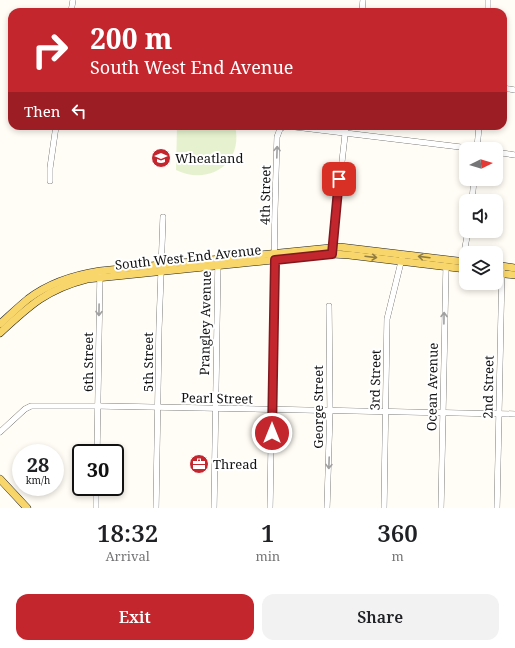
<!DOCTYPE html>
<style>
:root{--surface:#fff;--page:#f2f2f2;--text:#202124;--muted:#757577;--accent:#c4262e}
body{margin:0;font-family:"Noto Serif",serif;background:var(--page);color:var(--text);height:100vh;display:flex;flex-direction:column;font-size:15px;white-space:nowrap}
*{box-sizing:border-box;margin:0}
p{font-size:13px;color:var(--muted)}
.icon{flex:none;width:22px;height:22px;fill:none;stroke:currentColor;stroke-width:2;stroke-linecap:round;stroke-linejoin:round}
.map{position:relative;height:508px;overflow:hidden}
.details{display:flex;flex-direction:column;background:var(--surface);flex:1}
.details>*{flex:none}
.banner{position:absolute;left:8px;top:8px;width:499px;height:122px;border-radius:12px;box-shadow:0 2px 6px #0003;background:#c4262e;color:#fff;overflow:hidden}
.needle{width:26px;rotate:85deg}
.buttons{position:absolute;left:459px;top:142px;display:grid;gap:8px}
.buttons a{display:grid;place-items:center;width:44px;height:44px;border-radius:8px;background:var(--surface);box-shadow:0 2px 6px #0003;font-size:20px}
.speed{position:absolute;left:12px;top:444px;display:flex;gap:8px;font-size:20px;font-weight:700;text-align:center}
.speed>*{display:grid;place-content:center;width:52px;height:52px;border-radius:50%;background:var(--surface);box-shadow:0 2px 6px #0003;line-height:1}
.speed small{font-size:10px;font-weight:400}
.speed .limit{border:2px solid #111;border-radius:6px;background:#fff;color:#111}
.pin{position:absolute;display:grid;place-items:center;width:34px;height:34px;color:#fff;margin:-17px;border-radius:8px;box-shadow:0 2px 6px #0006}
.me{position:absolute;width:44px;margin:-22px;rotate:0deg;stroke-linejoin:round;filter:drop-shadow(0 0 3px #0008)}
.turn{display:flex;align-items:center;gap:14px;height:84px;padding:0 16px;font-size:18px}
.turn .icon{width:52px;height:52px;stroke-width:2.5}
.turn b{display:block;font-size:28px;line-height:34px}
.then{display:flex;align-items:center;height:38px;padding:0 16px;background:#0003;gap:8px;font-size:15px}
.eta{display:flex;justify-content:space-evenly;align-items:center;height:68px;text-align:center}
.eta b{font-size:24px;font-weight:600;line-height:28px}
.cta{display:flex;gap:8px;margin-top:auto;padding:8px 16px}
.cta a{flex:1;height:46px;border-radius:12px;background:var(--accent);color:#fff;font-size:16px;font-weight:600;line-height:46px;text-align:center}
.cta a+a{background:var(--page);color:var(--text)}
.map>svg:first-child{display:block}
.pitch{fill:#e6f2cf}
.lines{fill:none;stroke-linecap:round;stroke-linejoin:round}
.minor-casing{stroke:#444;stroke-width:6}
.major-casing{stroke:#222;stroke-width:8}
.minor{stroke:#fff;stroke-width:5.5}
.major{stroke:#f9d66b;stroke-width:7}
.oneway{stroke:#a0a0a0}
.oneway2{stroke:#917d42}
.route-casing{stroke:#7f191e;stroke-width:10}
.route{stroke:#c4262e;stroke-width:7}
.labels{text-anchor:middle;dominant-baseline:central;stroke-width:4;stroke-linejoin:round;paint-order:stroke}
.poi-label{font-size:13px;fill:#111;stroke:#fff;text-anchor:start}
.street-label{font-size:13px;fill:#111;stroke:#fff}
</style>
<div class="map">
<svg width="515" height="508" viewBox="0 0 515 508">
<rect width="100%" height="100%" fill="#fffdf5"/>
<!-- pitch -->
<path class="pitch" d="M177 126H235C244 164 208 186 176 170Z"/>
<g class="lines">
<!-- minor casing -->
<g class="minor-casing">
<g id="minor">
<polyline points="488,0 488,12"/>
<polyline points="71,12 73,0"/>
<polyline points="362,12 363,0"/>
<polyline points="503,88 515,90"/>
<polyline points="287,126 477,149"/>
<polyline points="477,149 479,126"/>
<polyline points="496,152 515,155"/>
<polyline points="50,181 50,168 56,126"/>
<polyline points="472,201 474,179"/>
<polyline points="332,250 346,126"/>
<polyline points="462,264 468,231"/>
<polyline points="0,432 25,409 31,406 99,406 515,414"/>
<polyline points="97,453 100,275"/>
<polyline points="96,508 96,487"/>
<polyline points="156,508 159,328 163,217"/>
<polyline points="214,508 218,262"/>
<polyline points="270,508 275,209 277,137 280,129 285,126"/>
<polyline points="327,508 330,410 329,306"/>
<polyline points="384,508 387,319 402,258"/>
<polyline points="441,508 446,267"/>
<polyline points="497,508 502,266"/>
</g>
</g>
<!-- major casing -->
<g class="major-casing">
<g id="major">
<polyline points="496,265 515,268"/>
<polyline points="496,273 515,275"/>
<path d="M0 324C9 316 18 307 28 299 49 283 74 275 100 271L340 247 466 262"/>
<path d="M0 333C29 306 47 289 87 279L332 254 349 255 466 269"/>
<polyline points="0,479 27,508"/>
</g>
</g>
<!-- minor -->
<use href="#minor" class="minor"/>
<!-- major -->
<use href="#major" class="major"/>
</g>
<!-- one-way arrows -->
<defs><path id="oneway-shaft" d="M-6 0H5M1.5-3L5.5 0L1.5 3" fill="none" stroke-width="1.6" stroke-linecap="round" stroke-linejoin="round"/></defs>
<g class="oneway">
<use href="#oneway-shaft" transform="translate(277 152) rotate(-88)"/>
<use href="#oneway-shaft" transform="translate(99 310) rotate(91)"/>
<use href="#oneway-shaft" transform="translate(444 318) rotate(-89)"/>
<use href="#oneway-shaft" transform="translate(329 463) rotate(92)"/>
</g>
<g class="oneway2">
<use href="#oneway-shaft" transform="translate(371 257) rotate(7)"/>
<use href="#oneway-shaft" transform="translate(424 257) rotate(-173)"/>
</g>
<g class="lines">
<!-- route casing -->
<g class="route-casing">
<polyline id="route" points="272,433 275,260 332,254 339,179"/>
</g>
<!-- route -->
<use href="#route" class="route"/>
</g>
<!-- icons -->
<defs>
<g id="school-disc" transform="scale(1)"><circle r="9.5" fill="#c4262e" stroke="#fff"/><path d="M0-5L7-2L0 1L-7-2ZM-4 1L0 2.5L4 1V4Q0 6-4 4Z" fill="#fff"/></g>
<g id="office-disc" transform="scale(1)"><circle r="9.5" fill="#c4262e" stroke="#fff"/><path d="M-6-3h4V-5.5h4V-3h4V5H-6ZM-1-4.5V-3h2v-1.5ZM-6 0V1H6V0Z" fill="#fff"/></g>
</defs>
<g fill-rule="evenodd">
<use href="#school-disc" x="161" y="158"/>
<use href="#office-disc" x="199" y="464"/>
</g>
<g class="labels">
<!-- poi labels -->
<g class="poi-label">
<text x="175" y="158">Wheatland</text>
<text x="213" y="464">Thread</text>
</g>
<!-- street labels -->
<g class="street-label">
<text transform="translate(265 195) rotate(-89)">4th Street</text>
<text transform="translate(188 257) rotate(-6)">South West End Avenue</text>
<text transform="translate(205 323) rotate(-89)">Prangley Avenue</text>
<text transform="translate(88 362) rotate(-90)">6th Street</text>
<text transform="translate(148 362) rotate(-90)">5th Street</text>
<text transform="translate(375 380) rotate(-89)">3rd Street</text>
<text transform="translate(432 387) rotate(-89)">Ocean Avenue</text>
<text transform="translate(488 387) rotate(-89)">2nd Street</text>
<text transform="translate(217 398) rotate(1)">Pearl Street</text>
<text transform="translate(318 407) rotate(-90)">George Street</text>
</g>
</g>
</svg>
<div class="buttons">
<a><svg class="needle" viewBox="-14 -14 28 28"><path d="M0-13l5 13h-10z" fill="#e53935"/><path d="M0 13l5-13h-10z" fill="#757577"/></svg></a>
<a><svg class="icon" aria-label="sound" viewBox="0 0 24 24"><path d="M4 9h4l5-4v14l-5-4H4zM17 9q2 3 0 6"/></svg></a>
<a><svg class="icon" aria-label="layers" viewBox="0 0 24 24"><path d="M12 4l9 5-9 5-9-5zM3 14l9 5 9-5"/></svg></a>
</div>
<div class="speed"><div>28<small>km/h</small></div><div class="limit">30</div></div>
<div class="pin" style="left:339px;top:179px;background:#d93025"><svg class="icon" aria-label="arrive" viewBox="0 0 24 24"><path d="M6 21V4h12l-3 4 3 4H6"/></svg></div>
<svg class="me" style="left:272px;top:433px" viewBox="-20 -20 40 40"><circle r="17" fill="#c4262e" stroke="#fff" stroke-width="3"/><path d="M0-11L8 9 0 5-8 9z" fill="#fff"/></svg>
<div class="banner">
<div class="turn"><svg class="icon" aria-label="right" viewBox="0 0 24 24"><path d="M7 20v-9h11M14 6l5 5-5 5"/></svg><div><b>200 m</b>South West End Avenue</div></div>
<div class="then">Then<svg class="icon" aria-label="left" viewBox="0 0 24 24"><path d="M17 20v-9H6M10 6l-5 5 5 5"/></svg></div>
</div>
</div>
<section class="details">
<div class="eta">
<div><b>18:32</b><p>Arrival</p></div>
<div><b>1</b><p>min</p></div>
<div><b>360</b><p>m</p></div>
</div>
<div class="cta"><a>Exit</a><a>Share</a></div>
</section>
